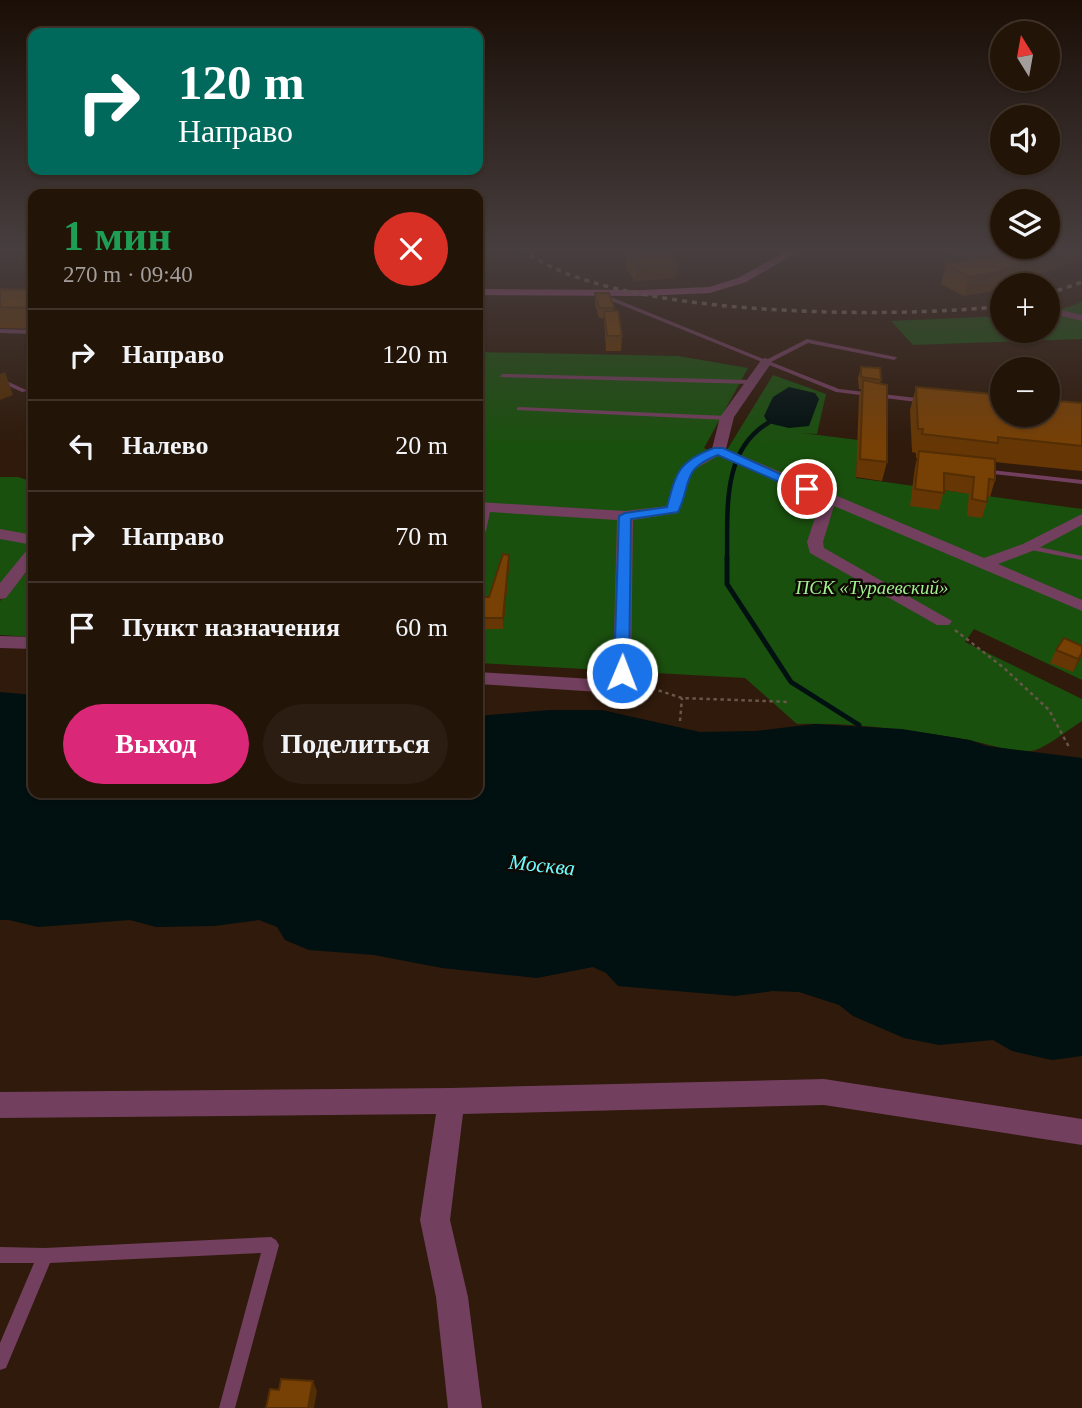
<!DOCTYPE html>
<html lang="ru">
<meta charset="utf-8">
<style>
:root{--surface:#231408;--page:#2b1d12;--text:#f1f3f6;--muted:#a39e9c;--line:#403329;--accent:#db2777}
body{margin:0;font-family:"Times New Roman",serif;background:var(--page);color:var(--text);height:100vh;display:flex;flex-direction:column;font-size:26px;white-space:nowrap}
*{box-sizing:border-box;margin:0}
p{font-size:23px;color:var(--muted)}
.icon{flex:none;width:38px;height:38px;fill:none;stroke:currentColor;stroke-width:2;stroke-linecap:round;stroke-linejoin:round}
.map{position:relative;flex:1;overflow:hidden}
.sheet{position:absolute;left:28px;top:189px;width:455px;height:609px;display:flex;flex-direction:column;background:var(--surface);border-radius:14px;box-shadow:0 2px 5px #0004,0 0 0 2px var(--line)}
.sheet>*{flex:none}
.guide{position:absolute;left:28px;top:28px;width:455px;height:147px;border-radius:14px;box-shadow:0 2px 5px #0004,0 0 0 2px var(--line);background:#00695c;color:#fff;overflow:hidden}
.needle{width:46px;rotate:349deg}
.tools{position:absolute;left:990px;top:21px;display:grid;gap:14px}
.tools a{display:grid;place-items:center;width:70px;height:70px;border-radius:50%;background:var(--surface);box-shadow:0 2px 5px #0004,0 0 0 2px var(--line);font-size:35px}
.pin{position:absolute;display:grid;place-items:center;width:60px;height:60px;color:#fff;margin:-30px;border:4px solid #fff;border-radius:50%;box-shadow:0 2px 7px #0007}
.me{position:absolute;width:77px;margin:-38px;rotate:1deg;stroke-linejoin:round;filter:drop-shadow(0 0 5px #0008)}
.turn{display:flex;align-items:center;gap:24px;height:147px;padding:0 35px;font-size:32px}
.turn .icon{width:91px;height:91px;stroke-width:2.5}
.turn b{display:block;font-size:49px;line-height:60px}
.round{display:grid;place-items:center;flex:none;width:74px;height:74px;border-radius:37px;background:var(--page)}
.overview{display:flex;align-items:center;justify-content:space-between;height:119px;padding:0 35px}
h1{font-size:42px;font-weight:700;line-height:52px;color:#1e9e55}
.primary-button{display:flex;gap:14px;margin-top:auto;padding:14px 35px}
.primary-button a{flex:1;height:80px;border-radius:42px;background:var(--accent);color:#fff;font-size:28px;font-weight:700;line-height:80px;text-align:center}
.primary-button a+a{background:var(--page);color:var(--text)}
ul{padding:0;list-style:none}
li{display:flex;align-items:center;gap:21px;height:91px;padding:0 35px;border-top:2px solid var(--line)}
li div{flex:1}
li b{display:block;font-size:26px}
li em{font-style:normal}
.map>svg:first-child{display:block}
.green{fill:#1a500e}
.water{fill:#011010}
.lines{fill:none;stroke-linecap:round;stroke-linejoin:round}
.stream-far1{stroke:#011010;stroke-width:4.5}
.stream{stroke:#011010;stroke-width:5}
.path{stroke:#695649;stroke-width:2.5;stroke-dasharray:3.5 3.5;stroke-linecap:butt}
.service{fill:#723f5e;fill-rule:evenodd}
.minor{fill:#723f5e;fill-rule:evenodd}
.secondary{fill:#a04e81;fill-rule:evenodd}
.rail{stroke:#857367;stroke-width:3.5;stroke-dasharray:5 5;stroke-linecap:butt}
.wall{fill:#663704}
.shaded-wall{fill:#532d04}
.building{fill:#774005;stroke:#532d04;stroke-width:2}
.route{fill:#1a73e8;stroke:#114b97;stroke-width:2}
.labels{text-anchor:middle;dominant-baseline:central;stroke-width:5;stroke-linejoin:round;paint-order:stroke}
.park-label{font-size:19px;font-style:italic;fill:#9ef28f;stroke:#100803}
.water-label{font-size:21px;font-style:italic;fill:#6dfdfe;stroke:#100803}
</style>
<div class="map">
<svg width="1082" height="1408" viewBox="0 0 1082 1408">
<rect width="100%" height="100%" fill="#2f1a0b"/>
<!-- green -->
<g class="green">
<polygon points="1082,302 1082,339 913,345 891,321 1003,316 1003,331 1048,331 1048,314"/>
<path d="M478 352 678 356 748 368 704 448 722 458 773 375 826 394 817 434 802 433 858 440 856 478 1082 509V680L974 629 965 642 1082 699V721C1071 728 1043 750 1031 751 1008 752 986 743 963 739 908 730 853 722 797 724L745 678 478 663Z"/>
<polygon points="0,477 18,477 33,482 33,547 0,586"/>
<polygon points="33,565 33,637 0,635 0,601"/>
</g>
<!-- water -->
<g class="water">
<polygon points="789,387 815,393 819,399 809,426 789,428 768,423 764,416 773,397"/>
<polygon points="0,692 33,695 33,793 478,793 478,716 550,710 602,710 700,732 756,731 815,724 902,729 970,740 987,746 1082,758 1082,1056 1052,1060 1012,1051 993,1040 939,1045 904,1038 853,1016 839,1005 799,992 773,991 735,996 618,986 606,973 593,967 537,978 442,968 374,955 309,950 285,940 277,927 259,920 214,926 156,927 130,920 38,927 9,920 0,920"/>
</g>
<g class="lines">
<!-- stream-far1 -->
<path class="stream-far1" d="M727 559C728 512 721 451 768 423"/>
<!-- stream -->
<polyline class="stream" points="727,558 727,584 791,682 859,725"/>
<!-- path -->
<g class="path">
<polyline points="955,630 1004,668 1049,710 1069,747"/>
<polyline points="631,687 651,688 682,698 790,702"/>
<polyline points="680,721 682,698"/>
</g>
<!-- service -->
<g class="service">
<polygon points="597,293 601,293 766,360 807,339 896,357 897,358 894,360 808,343 771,362 839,389 925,399 928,401 925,403 836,392 597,295"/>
<polygon points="0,329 33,330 33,334 0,333"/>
<polygon points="503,374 752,380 755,382 752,384 501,377 500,376"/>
<polygon points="0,378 26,390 27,391 22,392 0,382"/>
<polygon points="519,407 727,416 730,418 727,420 517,410 517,408"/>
<polygon points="982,469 1082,480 1082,484 985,473 982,473"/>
<polygon points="1026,545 1029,545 1082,556 1082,560 1026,549"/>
<polygon points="271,1237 276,1240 279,1245 235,1408 219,1408 261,1253 50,1263 6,1368 0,1370 0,1343 34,1263 0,1263 0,1247 45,1248"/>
</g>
<!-- minor -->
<g class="minor">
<polygon points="1061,310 1082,315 1082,321 1057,315 1057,311"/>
<path d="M766 358 772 362 734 417 726 449 984 558 1023 544 1082 514V525L1035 550 998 564 1082 600V611L834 506 823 542 824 548 952 621 949 625H937L810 553 807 542 821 500 718 456 693 470 678 513 633 520 631 673 621 691 614 693 478 684V672L608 680 613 673 617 520 490 512 486 531 478 536V502L625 511 667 506C680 473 674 463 712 449L720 417 762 359Z"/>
<polygon points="0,529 33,535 33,545 0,539"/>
<polygon points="33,548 33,563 6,598 0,599 0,583 27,550"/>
<polygon points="0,636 33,637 33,649 0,648"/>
<polygon points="824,1079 1082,1119 1082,1145 824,1105 463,1114 450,1220 468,1297 482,1408 448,1408 436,1297 420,1220 436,1114 0,1118 0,1092 451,1088"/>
</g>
<!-- secondary -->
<polygon class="secondary" points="790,249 803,249 746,282 710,293 642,296 478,295 478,289 642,290 709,287 738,278"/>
<!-- rail -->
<g class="rail">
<path d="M522 249C606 318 895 319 1003 306"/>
<polyline points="1048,294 1082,282"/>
</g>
</g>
<!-- wall -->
<g class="wall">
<polygon points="940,249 1082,249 992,291 964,296 941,284 946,264 971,260"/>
<polygon points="627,254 677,263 676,278 635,281 626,269"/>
<polygon points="0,289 33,290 33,329 0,328"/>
<polygon points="595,293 614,308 613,311 622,336 621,351 606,351 604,318 599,318 595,304"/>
<polygon points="861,367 881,380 880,384 887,462 882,481 856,477 859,397 861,389 859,389 858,378"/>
<polygon points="916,387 1082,403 1082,471 995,462 995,480 990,497 987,496 987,502 982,518 967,516 969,494 944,490 939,510 910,506 915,467 917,458 916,458 916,453 912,452 910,410"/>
<polygon points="509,555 509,566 503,629 482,629 482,618 489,597"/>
<polygon points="1082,646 1082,655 1073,672 1050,663 1056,650"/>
</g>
<!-- shaded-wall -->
<g class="shaded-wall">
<polygon points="1063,249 1082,249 1082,259 1009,285 1003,285 1003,288 992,291 964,296 969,277"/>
<polygon points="677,263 676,278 635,281 636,266"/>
<polygon points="5,372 13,395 0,400 0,374"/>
<polygon points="509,555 509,566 503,629 503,618"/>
<polygon points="1082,653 1080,660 1073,672 1078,659"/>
<polygon points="313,1381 317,1391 314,1408 308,1408"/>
</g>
<!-- building -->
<g class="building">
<polygon points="999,249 1063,249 997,272 969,277 946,264 1012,253"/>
<polygon points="667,250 677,263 636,266 627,254"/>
<polygon points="0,289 33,290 33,308 0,307"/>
<polygon points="595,293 609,293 614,308 599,308"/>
<polygon points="604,311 618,311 622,336 607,336"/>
<polygon points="861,367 880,368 881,380 861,377"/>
<polygon points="863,380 887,385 887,462 860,459"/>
<polygon points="916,387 1003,395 1003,415 1048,415 1048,400 1082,403 1082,446 998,437 998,443 922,434 923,429 918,429"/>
<polygon points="919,451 995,459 995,480 989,479 987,502 972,499 974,477 944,473 944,493 915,489"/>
<polygon points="503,554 509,555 503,618 482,618 484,597 489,597"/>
<polygon points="1064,638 1082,646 1082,653 1078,659 1056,650"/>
<polygon points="281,1379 313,1381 308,1408 266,1408 270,1389 279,1390"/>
</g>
<!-- sky -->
<linearGradient id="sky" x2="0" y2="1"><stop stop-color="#1a0e06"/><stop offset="0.56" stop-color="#473e3f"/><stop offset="1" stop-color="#473e3f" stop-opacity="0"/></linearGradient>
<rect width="1082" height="446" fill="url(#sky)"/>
<!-- route -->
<path class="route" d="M714 448H723L813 489 811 492H802L718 455C681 469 692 483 678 512L631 519 629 673 622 678 616 676 614 673 619 516 625 513 667 507C676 472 679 461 714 448Z"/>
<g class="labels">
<!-- park labels -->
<g class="park-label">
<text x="872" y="587">ПСК «Тураевский»</text>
</g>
<!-- water labels -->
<g class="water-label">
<text transform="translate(542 865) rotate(6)">Москва</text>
</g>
</g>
</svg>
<div class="tools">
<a><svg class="needle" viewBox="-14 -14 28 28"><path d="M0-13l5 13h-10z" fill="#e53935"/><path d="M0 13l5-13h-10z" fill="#a39e9c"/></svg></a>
<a><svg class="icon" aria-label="sound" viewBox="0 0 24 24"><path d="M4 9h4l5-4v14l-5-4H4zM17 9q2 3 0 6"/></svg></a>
<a><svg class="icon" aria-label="layers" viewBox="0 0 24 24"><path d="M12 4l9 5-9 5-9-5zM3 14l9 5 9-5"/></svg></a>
<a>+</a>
<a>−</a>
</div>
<div class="pin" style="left:807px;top:489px;background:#d93025"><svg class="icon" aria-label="arrive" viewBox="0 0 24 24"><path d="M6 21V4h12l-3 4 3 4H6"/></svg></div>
<svg class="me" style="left:622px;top:673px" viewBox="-20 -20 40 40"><circle r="17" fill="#1a73e8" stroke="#fff" stroke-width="3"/><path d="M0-11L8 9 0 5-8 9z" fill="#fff"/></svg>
<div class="guide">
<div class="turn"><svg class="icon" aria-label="right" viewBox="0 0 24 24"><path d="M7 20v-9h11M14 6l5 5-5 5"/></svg><div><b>120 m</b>Направо</div></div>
</div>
<section class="sheet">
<div class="overview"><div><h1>1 мин</h1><p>270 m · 09:40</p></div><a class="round" style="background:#d93025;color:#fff"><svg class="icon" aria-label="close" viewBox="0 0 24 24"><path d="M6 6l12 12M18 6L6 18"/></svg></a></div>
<ul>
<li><svg class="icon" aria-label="right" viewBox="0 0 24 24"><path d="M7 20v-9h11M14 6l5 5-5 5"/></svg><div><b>Направо</b></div><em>120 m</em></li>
<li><svg class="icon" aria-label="left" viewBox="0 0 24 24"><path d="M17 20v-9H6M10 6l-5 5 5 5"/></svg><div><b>Налево</b></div><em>20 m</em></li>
<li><svg class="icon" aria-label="right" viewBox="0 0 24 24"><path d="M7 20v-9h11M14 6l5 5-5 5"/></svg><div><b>Направо</b></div><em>70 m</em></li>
<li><svg class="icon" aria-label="arrive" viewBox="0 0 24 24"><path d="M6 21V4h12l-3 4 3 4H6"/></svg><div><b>Пункт назначения</b></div><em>60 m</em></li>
</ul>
<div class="primary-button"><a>Выход</a><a>Поделиться</a></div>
</section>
</div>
